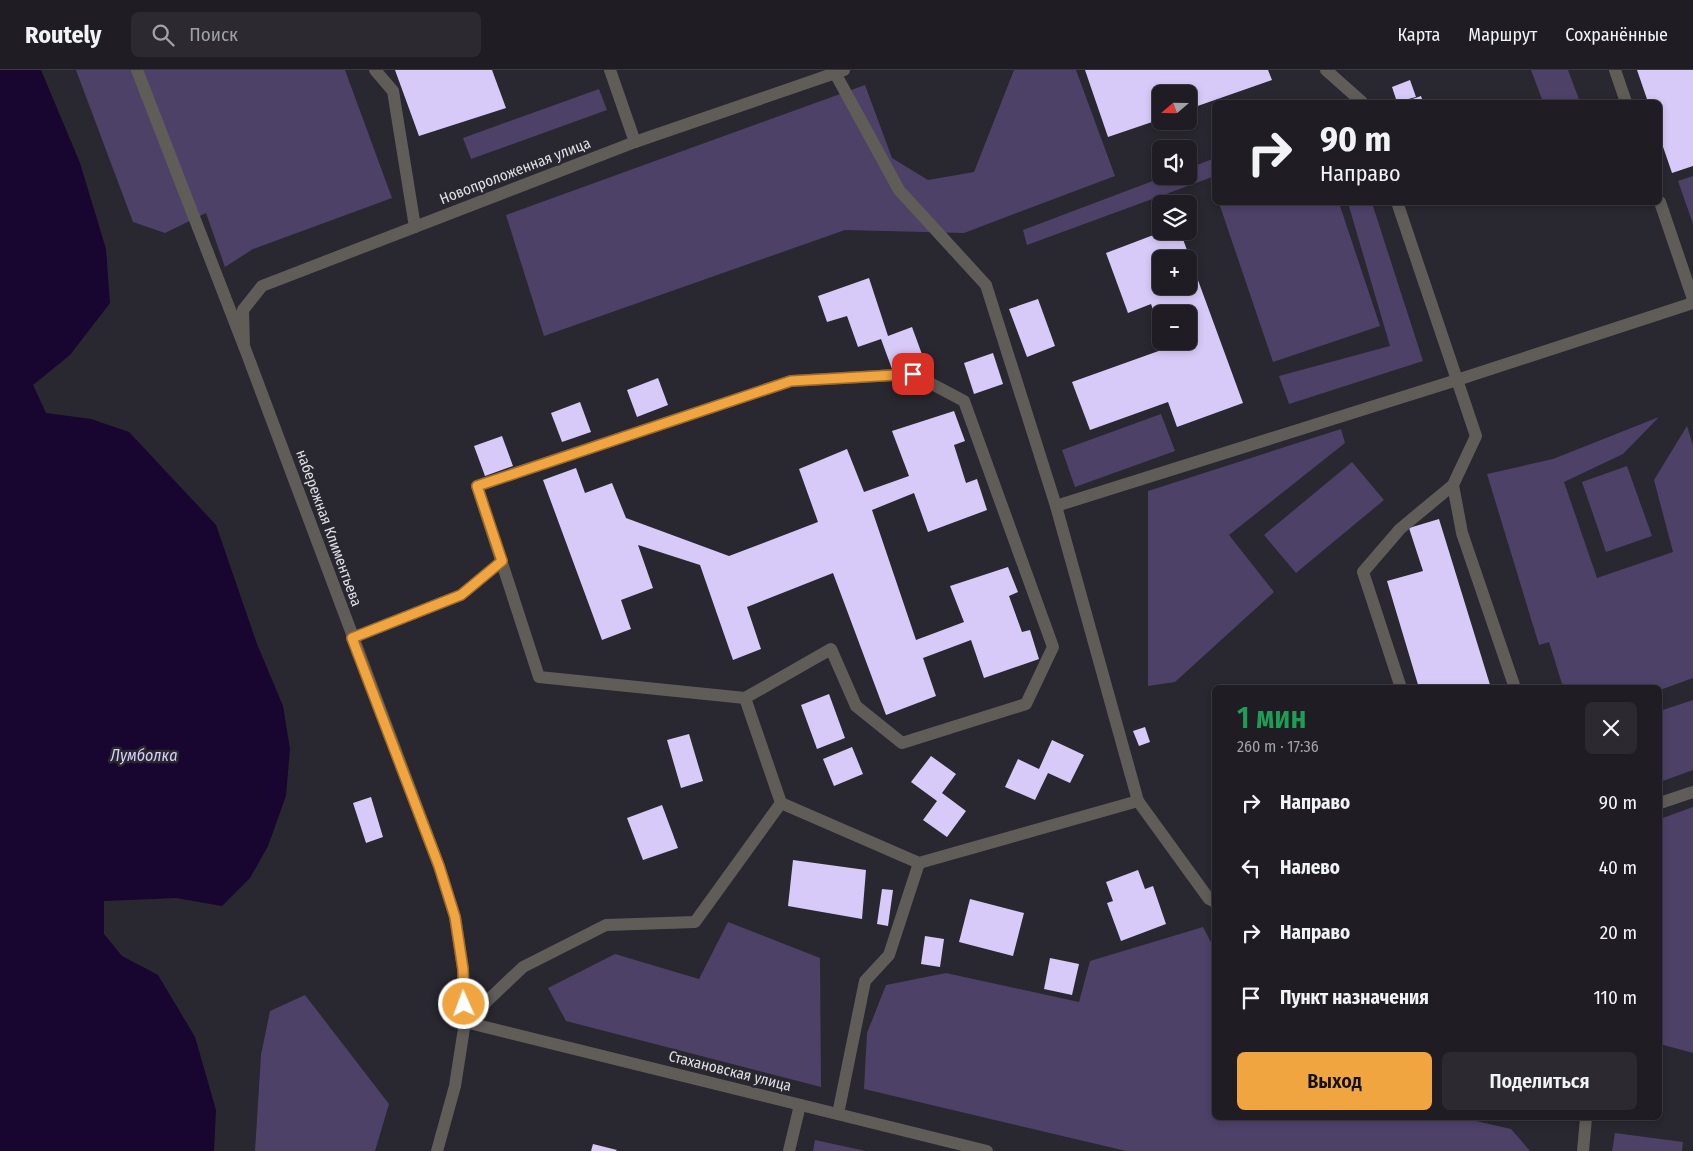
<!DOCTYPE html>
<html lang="ru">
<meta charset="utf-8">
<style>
:root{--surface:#1f1d23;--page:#2c2a30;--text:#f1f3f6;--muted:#a1a2a6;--line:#3c3b41;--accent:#f1a540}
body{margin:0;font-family:"Fira Sans Condensed",sans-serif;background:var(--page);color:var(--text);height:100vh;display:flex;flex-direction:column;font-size:19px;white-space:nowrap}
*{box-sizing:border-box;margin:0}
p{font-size:16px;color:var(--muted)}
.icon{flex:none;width:28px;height:28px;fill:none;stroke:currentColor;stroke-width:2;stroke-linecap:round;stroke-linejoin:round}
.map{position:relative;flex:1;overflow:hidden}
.side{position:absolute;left:1212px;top:615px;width:450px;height:435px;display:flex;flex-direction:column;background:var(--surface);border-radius:8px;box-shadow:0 2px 8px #0003,0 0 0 1px var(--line)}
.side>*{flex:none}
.hud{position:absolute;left:1212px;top:30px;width:450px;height:105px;border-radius:8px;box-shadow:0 2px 8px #0003,0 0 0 1px var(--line);background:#1f1d23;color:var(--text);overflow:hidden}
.needle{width:32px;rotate:250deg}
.controls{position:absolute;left:1152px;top:15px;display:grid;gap:10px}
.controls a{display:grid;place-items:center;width:45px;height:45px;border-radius:8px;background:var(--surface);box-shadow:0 2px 8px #0003,0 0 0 1px var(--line);font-size:25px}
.pin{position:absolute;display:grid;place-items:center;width:42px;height:42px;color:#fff;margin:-21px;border-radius:10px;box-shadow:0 2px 8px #0006}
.me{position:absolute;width:55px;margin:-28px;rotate:358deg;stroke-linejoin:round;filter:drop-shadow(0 0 4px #0008)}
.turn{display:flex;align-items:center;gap:18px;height:105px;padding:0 25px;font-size:22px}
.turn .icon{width:65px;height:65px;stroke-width:2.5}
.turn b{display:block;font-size:35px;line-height:42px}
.round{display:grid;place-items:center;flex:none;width:52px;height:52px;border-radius:8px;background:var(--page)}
.head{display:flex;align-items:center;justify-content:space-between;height:85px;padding:0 25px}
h1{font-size:30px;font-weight:600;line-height:38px;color:#1e9e55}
.primary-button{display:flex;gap:10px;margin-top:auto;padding:10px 25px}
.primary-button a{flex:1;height:58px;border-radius:8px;background:var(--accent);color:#111;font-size:20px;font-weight:600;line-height:58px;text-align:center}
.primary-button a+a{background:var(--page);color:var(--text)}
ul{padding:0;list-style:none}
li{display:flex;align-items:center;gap:15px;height:65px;padding:0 25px}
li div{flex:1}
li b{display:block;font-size:19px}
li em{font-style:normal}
header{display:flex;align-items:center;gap:30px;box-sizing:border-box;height:70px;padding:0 25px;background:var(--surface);border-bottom:1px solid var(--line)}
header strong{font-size:24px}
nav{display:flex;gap:28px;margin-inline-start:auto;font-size:18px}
.search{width:350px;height:45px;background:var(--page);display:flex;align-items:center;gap:12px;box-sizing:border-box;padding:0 18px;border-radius:8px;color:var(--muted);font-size:19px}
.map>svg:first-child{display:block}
.green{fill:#4e4168}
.water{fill:#180530}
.building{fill:#d7caf9;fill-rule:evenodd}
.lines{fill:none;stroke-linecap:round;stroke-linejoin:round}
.service{stroke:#605d59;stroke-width:12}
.tertiary{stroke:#605d59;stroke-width:12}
.route-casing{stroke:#9d6b2a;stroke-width:12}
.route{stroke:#f1a540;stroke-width:9}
.labels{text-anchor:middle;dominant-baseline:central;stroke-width:5;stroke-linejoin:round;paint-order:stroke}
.street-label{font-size:15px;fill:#e0dfe4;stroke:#29272f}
.water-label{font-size:16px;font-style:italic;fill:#dacdfc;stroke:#29272f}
</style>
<header>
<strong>Routely</strong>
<div class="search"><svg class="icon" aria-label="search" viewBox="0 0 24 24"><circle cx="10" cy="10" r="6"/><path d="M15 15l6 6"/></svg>Поиск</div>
<nav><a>Карта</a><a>Маршрут</a><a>Сохранённые</a></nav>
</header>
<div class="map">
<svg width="1693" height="1081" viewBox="0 0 1693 1081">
<rect width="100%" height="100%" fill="#29272f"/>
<!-- green -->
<g class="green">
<polygon points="76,0 345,0 392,128 253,179 225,197 206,143 165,163 133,152"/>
<polygon points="1014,0 1076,0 1115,106 964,163 845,160 544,266 506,145 865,15 892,88 928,110 974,102"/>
<polygon points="1531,0 1568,0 1580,32 1543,32"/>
<polygon points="599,19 607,40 471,89 463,68"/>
<polygon points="1215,88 1215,106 1027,175 1023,160 1166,106 1189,106 1189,98"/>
<polygon points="1693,106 1693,154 1678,111"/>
<polygon points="1219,133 1339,133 1380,256 1273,292"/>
<polygon points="1348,133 1372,133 1423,291 1289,334 1279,306 1390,276"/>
<polygon points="1161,344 1175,381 1075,417 1062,380"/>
<polygon points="1659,347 1623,384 1564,412 1597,508 1673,482 1654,410 1687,356 1693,375 1693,608 1660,620 1660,618 1563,617 1549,572 1539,575 1487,404 1553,389"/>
<polygon points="1341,359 1345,373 1229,465 1274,522 1175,612 1148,616 1148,421"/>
<polygon points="1352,392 1384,430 1296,503 1264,465"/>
<polygon points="1627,396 1652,466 1606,482 1582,412"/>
<polygon points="1693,630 1693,700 1660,712 1660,641"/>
<polygon points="1693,737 1693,983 1660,974 1660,749"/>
<polygon points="728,852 820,888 821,1017 566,951 548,918 615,884 699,909"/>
<polygon points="1203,857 1215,880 1215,1048 1463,1048 1511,1059 1530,1081 1126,1081 864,1019 867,963 886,915 946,903 1079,932 1090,891"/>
<polygon points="305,925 389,1034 375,1081 255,1081 261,985 270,941"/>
<polygon points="1615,1063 1683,1072 1682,1081 1612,1081"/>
<polygon points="815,1070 866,1081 813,1081"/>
</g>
<!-- water -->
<polygon class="water" points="0,0 41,0 80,93 106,179 110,233 70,285 33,315 46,343 91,349 129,362 216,455 257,574 283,636 290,679 286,726 268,776 250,808 222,836 176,828 104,831 104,864 122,886 158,905 195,967 216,1040 214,1081 0,1081"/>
<!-- building -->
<g class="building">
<polygon points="395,0 492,0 506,38 419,66"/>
<polygon points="1085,0 1268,0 1272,10 1189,39 1189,24 1161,24 1161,49 1108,67"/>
<polygon points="1637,0 1693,0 1693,96 1672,103 1660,68 1660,32 1648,32"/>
<polygon points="1410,10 1416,27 1397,32 1392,17"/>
<polygon points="1421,26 1423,32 1404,32"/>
<path d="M1164 161H1180L1243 333 1177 357 1168 332 1090 360 1072 312 1167 278 1164 271H1189V244H1161V262L1151 234 1128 243 1106 183ZM1161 189H1189V216H1161Z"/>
<polygon points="869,208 888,266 912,257 923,287 892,299 881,269 858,277 847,246 827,252 818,226"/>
<polygon points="1038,229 1055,276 1027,287 1009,239"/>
<polygon points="993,283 1003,314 974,324 964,293"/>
<polygon points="658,308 668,335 637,347 627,320"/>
<polygon points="580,332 591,362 562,372 551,343"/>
<polygon points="954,341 965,371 954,375 966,413 977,409 987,440 928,462 914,423 872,440 916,570 964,552 950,516 1008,497 1018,522 1009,526 1022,562 1030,560 1039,589 984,608 971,570 923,588 936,626 886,645 833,503 747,537 761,579 733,590 700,495 638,475 653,518 621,530 631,559 602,570 543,410 576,398 585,423 612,413 626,448 729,486 818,452 799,399 847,379 864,422 909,406 892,361"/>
<polygon points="502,366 513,396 485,406 474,376"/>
<polygon points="1439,449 1491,618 1419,618 1387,511 1423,501 1409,458"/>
<polygon points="829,624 845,668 817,679 801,635"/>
<polygon points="1145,657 1150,672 1139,676 1133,661"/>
<polygon points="689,664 703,711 681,718 667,670"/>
<polygon points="1052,670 1084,685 1070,713 1048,703 1035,730 1005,717 1018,689 1039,699"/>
<polygon points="852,677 863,704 834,716 823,689"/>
<polygon points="931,686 956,704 942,723 966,741 947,767 923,750 937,731 911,712"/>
<polygon points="371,727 383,767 366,773 353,733"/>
<polygon points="662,735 678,778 643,790 627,748"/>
<polygon points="793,790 866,800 862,849 788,836"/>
<polygon points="1138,800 1145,819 1153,816 1166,854 1121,871 1107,833 1113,831 1106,812"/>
<polygon points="882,819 893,820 888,856 877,854"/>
<polygon points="970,829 1024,843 1013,886 959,872"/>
<polygon points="925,866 944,869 940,897 921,894"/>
<polygon points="1050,888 1079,894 1072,925 1044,919"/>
<polygon points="593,1074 617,1080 616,1081 591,1081"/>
</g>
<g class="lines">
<!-- service -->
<g class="service">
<polyline points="137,0 244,276"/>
<polyline points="375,0 393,21 415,157"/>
<polyline points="610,0 635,72"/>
<polyline points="1326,0 1362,32"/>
<polyline points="1615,0 1626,32"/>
<polyline points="1397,132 1476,366 1453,415 1462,463 1515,618"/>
<polyline points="1660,132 1693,229"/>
<polygon points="913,304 964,331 1053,577 1026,634 902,673 856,636 831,579 745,628 539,607 477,416 791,311"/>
<polyline points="1056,436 1457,310 1693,233"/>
<polyline points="352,568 461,525 502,491"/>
<polyline points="1401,618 1363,502 1400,459 1453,415"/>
<polyline points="745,628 781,733 919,793 1138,731 1056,436 986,215 899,120 835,3"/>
<polyline points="1138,731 1209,829 1215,832"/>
<polyline points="1660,733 1693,722"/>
<polyline points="465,952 523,897 606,855 695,852 781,733"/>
<polyline points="838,1044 865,911 889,885 919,793"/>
<polyline points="789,1081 800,1035"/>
<polyline points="1583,1081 1586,1048"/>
</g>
<!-- tertiary -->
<g class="tertiary">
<polyline points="465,952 987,1081"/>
<polyline points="437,1081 455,1016 465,952 463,899 455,847 439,796 244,276 243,240 262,216 635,72 844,0"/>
</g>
</g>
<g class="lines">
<!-- route casing -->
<g class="route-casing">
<polyline id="route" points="464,934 463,899 455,847 439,796 352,568 461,525 502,491 477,416 791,311 913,304"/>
</g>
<!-- route -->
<use href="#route" class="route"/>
</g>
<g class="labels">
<!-- street labels -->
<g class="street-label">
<text transform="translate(515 101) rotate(-21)">Новопроложенная улица</text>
<text transform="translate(329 458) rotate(70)">набережная Климентьева</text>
<text transform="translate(730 1001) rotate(14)">Стахановская улица</text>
</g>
<!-- water labels -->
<g class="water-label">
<text x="144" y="685">Лумболка</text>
</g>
</g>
</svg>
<div class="controls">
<a><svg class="needle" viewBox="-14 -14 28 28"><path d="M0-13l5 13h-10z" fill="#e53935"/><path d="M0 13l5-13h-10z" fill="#a1a2a6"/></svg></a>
<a><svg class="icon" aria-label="sound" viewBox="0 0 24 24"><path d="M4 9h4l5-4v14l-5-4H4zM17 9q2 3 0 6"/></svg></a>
<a><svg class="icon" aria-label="layers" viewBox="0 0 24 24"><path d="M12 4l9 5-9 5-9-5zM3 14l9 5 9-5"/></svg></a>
<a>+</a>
<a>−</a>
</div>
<div class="pin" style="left:913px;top:304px;background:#d93025"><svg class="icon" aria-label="arrive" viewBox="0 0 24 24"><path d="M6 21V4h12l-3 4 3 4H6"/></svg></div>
<svg class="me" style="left:464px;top:934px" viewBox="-20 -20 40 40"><circle r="17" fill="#f1a540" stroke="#fff" stroke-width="3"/><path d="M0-11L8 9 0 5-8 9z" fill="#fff"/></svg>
<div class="hud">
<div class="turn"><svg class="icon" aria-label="right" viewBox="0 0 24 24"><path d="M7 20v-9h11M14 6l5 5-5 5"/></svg><div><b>90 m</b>Направо</div></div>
</div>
<section class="side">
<div class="head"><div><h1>1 мин</h1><p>260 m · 17:36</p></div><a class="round"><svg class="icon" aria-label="close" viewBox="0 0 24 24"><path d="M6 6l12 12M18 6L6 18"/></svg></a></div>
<ul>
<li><svg class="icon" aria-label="right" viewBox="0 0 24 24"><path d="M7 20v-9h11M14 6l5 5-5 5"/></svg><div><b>Направо</b></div><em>90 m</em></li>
<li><svg class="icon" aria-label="left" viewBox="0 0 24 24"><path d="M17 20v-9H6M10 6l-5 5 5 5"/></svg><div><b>Налево</b></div><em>40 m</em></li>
<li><svg class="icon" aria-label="right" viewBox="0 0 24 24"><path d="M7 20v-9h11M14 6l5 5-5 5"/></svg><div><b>Направо</b></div><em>20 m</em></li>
<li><svg class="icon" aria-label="arrive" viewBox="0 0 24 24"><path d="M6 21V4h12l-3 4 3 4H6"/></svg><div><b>Пункт назначения</b></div><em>110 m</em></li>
</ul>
<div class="primary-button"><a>Выход</a><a>Поделиться</a></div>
</section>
</div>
